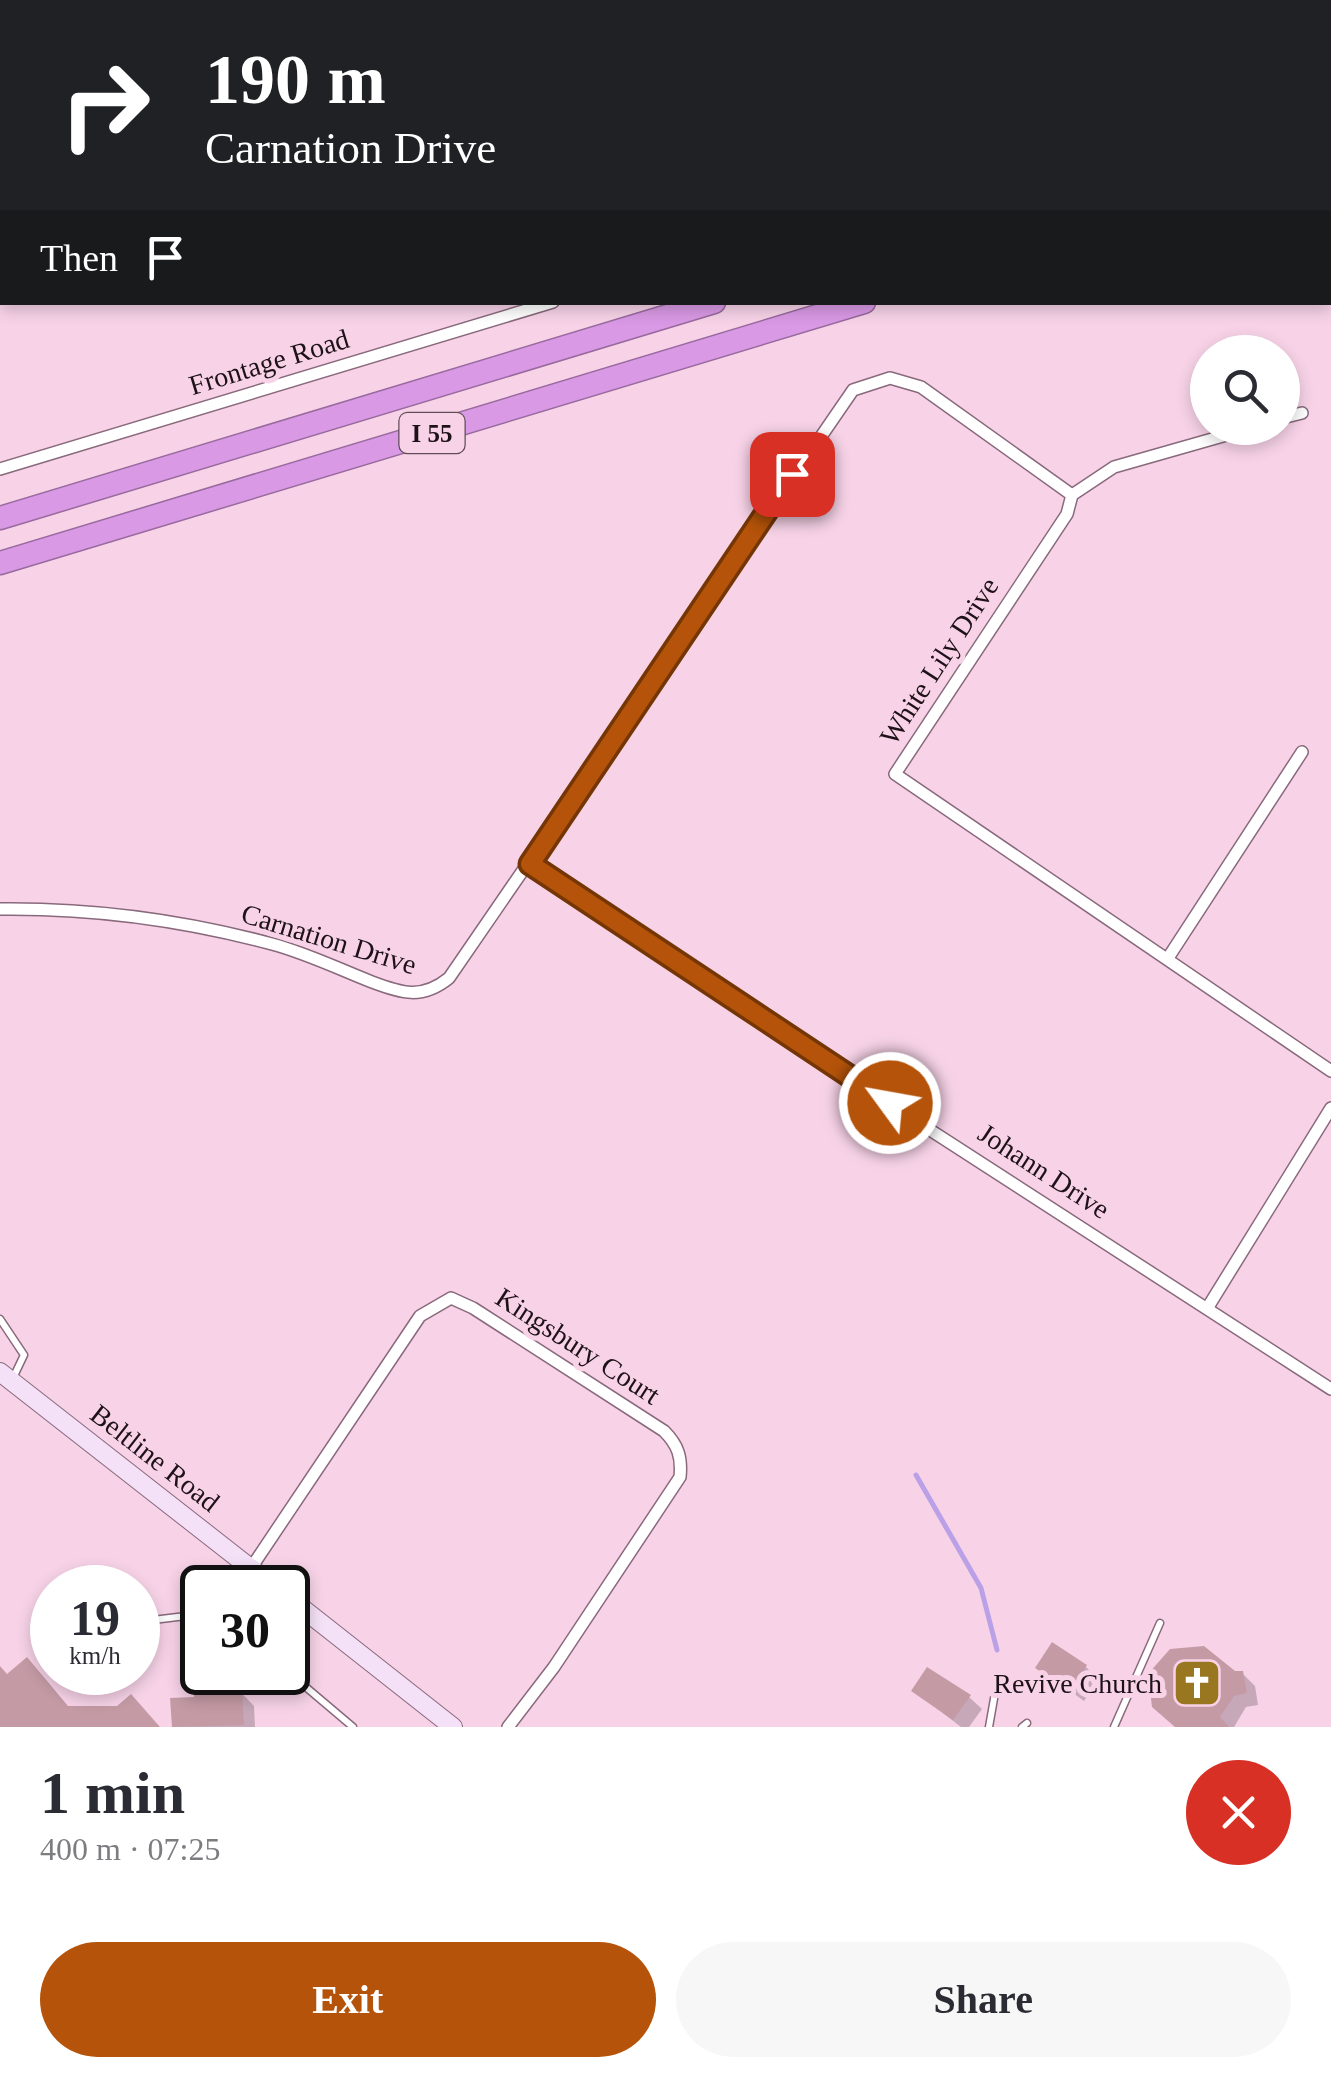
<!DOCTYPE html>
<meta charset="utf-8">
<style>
:root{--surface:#fff;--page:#f7f7f7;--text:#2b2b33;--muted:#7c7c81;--accent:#b45309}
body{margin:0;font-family:Georgia,serif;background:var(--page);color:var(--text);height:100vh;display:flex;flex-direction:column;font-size:38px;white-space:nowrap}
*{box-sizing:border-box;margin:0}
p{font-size:32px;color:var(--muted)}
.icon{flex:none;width:55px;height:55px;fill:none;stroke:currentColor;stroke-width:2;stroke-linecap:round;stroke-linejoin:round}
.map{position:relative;height:1727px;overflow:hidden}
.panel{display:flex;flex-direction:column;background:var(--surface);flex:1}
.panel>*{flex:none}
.guide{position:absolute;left:0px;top:0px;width:1332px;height:305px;box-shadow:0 5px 15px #0003;background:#202124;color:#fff;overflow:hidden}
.tools{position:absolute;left:1190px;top:335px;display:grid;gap:20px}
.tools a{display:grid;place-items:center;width:110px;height:110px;border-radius:50%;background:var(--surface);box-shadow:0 5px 15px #0003;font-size:50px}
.speed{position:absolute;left:30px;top:1565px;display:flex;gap:20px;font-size:50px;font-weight:700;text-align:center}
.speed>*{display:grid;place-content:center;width:130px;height:130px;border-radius:50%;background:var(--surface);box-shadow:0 5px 15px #0003;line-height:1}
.speed small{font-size:25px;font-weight:400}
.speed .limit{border:5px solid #111;border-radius:15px;background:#fff;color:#111}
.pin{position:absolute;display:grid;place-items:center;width:85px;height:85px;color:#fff;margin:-42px;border-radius:20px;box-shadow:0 5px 15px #0006}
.me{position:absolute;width:110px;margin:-55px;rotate:302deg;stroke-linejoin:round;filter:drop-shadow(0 0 8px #0008)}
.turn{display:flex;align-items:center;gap:35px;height:210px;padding:0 40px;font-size:45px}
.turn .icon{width:130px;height:130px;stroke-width:2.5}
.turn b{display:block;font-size:70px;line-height:85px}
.then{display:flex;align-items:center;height:95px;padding:0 40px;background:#0003;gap:20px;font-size:38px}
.round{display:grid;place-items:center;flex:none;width:105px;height:105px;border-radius:52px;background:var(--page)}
.headline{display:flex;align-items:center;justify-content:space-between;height:170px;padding:0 40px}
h1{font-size:60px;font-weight:700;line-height:75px}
.primary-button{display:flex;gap:20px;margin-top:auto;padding:20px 40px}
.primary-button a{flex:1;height:115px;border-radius:60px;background:var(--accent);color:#fff;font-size:40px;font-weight:700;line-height:115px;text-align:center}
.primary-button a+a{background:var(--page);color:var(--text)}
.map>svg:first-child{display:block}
.water{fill:#baa1e7}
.shadow{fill:#0003}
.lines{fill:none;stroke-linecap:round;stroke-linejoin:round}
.stream{stroke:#baa1e7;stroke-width:5}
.building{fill:#c49ba5}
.lane-casing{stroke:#89697c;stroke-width:9}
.street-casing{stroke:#89697c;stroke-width:14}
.secondary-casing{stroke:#89697c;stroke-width:20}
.highway-casing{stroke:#986a9e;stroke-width:25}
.lane{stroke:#fff;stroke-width:6}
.street{stroke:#fff;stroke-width:11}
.secondary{stroke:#f4e0f7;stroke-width:18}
.highway{stroke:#d999e5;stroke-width:22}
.route-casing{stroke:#753606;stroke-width:25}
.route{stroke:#b45309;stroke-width:18}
.labels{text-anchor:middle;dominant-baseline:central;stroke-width:10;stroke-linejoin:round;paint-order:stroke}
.shield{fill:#f8d3e8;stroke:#5f4c57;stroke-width:2.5}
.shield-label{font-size:25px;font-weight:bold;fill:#1e1219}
.street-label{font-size:28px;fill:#1e1219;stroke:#f8d3e8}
.poi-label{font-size:28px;fill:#1e1219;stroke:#f8d3e8;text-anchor:end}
</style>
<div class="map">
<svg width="1331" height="1727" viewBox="0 0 1331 1727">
<rect width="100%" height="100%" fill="#f8d3e8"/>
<!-- water -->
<rect class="water" x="92" y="0" width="156" height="2"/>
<!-- shadow -->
<g class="shadow">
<polygon points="1038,1667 1086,1667 1098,1679 1084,1701"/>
<polygon points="1242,1673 1255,1686 1258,1705 1246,1707 1234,1727 1176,1727 1235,1674"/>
<polygon points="229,1680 254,1706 255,1727 174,1727 173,1700 197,1699"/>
<polygon points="914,1691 969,1697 982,1709 969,1727 961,1727"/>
</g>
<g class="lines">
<!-- stream -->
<g class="stream">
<polyline points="1158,0 1162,2"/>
<polyline points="916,1475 981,1588 997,1650"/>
</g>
</g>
<!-- building -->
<g class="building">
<polygon points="1052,1642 1087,1665 1070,1691 1035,1668"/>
<polygon points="1204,1646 1235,1671 1243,1671 1247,1693 1234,1696 1220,1717 1229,1727 1175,1727 1152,1707 1148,1674 1170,1649"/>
<polygon points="27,1657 68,1706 117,1706 131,1694 160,1727 0,1727 0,1666 7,1674"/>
<polygon points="927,1667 971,1695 953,1720 911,1691"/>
<polygon points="230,1677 230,1691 242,1691 244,1725 172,1727 170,1698 194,1697 193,1679"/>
</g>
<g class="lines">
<!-- lane casing -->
<g class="lane-casing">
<g id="lane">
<polyline points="0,1319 24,1355 13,1378"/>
<polyline points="153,1620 202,1614"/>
<polyline points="288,1672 353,1727"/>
<polyline points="989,1727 995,1693"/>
<polyline points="1022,1727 1027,1723"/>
<polyline points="1114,1727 1160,1623"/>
</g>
</g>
<!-- street casing -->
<g class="street-casing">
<g id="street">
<polyline points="1283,0 1286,2"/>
<polyline points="1330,35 1331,35"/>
<polyline points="1330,91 1331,91"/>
<polyline points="1282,418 1302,413"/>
<polyline points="1251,428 1114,467 1072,495 1067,514 895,774 1331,1071"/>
<polyline points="0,469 553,302"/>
<polyline points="530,864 862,1086 1331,1389"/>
<path d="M0 909C92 908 183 920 272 944 306 953 339 969 372 982 401 993 422 1000 449 978L853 390 890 378 921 387 1072 495"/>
<polyline points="1168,958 1302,752"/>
<polyline points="1208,1307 1331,1108"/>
<path d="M251 1568 420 1316 451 1298 473 1308 664 1431C678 1445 682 1457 680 1477L554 1667 508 1727"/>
</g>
</g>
<!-- secondary casing -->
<g class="secondary-casing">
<g id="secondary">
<polyline points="0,1372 276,1588"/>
<polyline points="288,1597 453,1727"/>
</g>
</g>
<!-- highway casing -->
<g class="highway-casing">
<g id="highway">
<polyline points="1330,140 1331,140"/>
<polyline points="1330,183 1331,182"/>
<polyline points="0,518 714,302"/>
<polyline points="0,563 864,302"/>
</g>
</g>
<!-- lane -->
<use href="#lane" class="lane"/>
<!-- street -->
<use href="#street" class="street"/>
<!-- secondary -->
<use href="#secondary" class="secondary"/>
<!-- highway -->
<use href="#highway" class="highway"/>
</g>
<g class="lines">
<!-- route casing -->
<g class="route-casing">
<polyline id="route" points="792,474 530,864 890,1103"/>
</g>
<!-- route -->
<use href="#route" class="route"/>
</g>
<!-- icons -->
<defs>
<g id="church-square" transform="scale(2.5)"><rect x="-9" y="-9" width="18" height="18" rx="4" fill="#997721" stroke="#f8d3e8"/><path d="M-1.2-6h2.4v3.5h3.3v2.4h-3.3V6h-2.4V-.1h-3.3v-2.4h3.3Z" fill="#fff"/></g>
</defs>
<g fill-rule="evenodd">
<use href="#church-square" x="1197" y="1683"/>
</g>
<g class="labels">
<!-- shield labels -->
<rect class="shield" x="399.5" y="413" width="65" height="40" rx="8"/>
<g class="shield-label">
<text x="432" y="433">I 55</text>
</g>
<!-- street labels -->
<g class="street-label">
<text transform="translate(269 362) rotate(-17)">Frontage Road</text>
<text transform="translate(939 661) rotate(-57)">White Lily Drive</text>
<text transform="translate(329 939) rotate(17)">Carnation Drive</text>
<text transform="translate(1044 1171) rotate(33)">Johann Drive</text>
<text transform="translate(578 1346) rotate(33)">Kingsbury Court</text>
<text transform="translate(155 1458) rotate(38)">Beltline Road</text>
</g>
<!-- poi labels -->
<g class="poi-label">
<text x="1162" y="1683">Revive Church</text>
</g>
</g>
</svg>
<div class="tools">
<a><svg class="icon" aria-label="search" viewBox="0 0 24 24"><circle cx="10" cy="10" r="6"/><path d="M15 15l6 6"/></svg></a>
</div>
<div class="speed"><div>19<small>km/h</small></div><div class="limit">30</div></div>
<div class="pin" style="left:792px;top:474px;background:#d93025"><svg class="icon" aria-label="arrive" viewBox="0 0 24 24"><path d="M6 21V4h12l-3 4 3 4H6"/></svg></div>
<svg class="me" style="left:890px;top:1103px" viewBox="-20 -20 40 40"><circle r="17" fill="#b45309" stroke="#fff" stroke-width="3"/><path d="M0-11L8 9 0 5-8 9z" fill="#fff"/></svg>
<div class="guide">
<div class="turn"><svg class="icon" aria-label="right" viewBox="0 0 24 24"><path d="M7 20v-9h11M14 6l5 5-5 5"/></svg><div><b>190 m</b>Carnation Drive</div></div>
<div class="then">Then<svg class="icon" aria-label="arrive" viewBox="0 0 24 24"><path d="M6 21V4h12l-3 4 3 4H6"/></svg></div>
</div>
</div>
<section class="panel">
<div class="headline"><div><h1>1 min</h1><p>400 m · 07:25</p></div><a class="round" style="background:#d93025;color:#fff"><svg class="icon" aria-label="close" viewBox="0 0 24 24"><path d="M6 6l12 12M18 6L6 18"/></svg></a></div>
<div class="primary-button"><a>Exit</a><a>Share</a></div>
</section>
